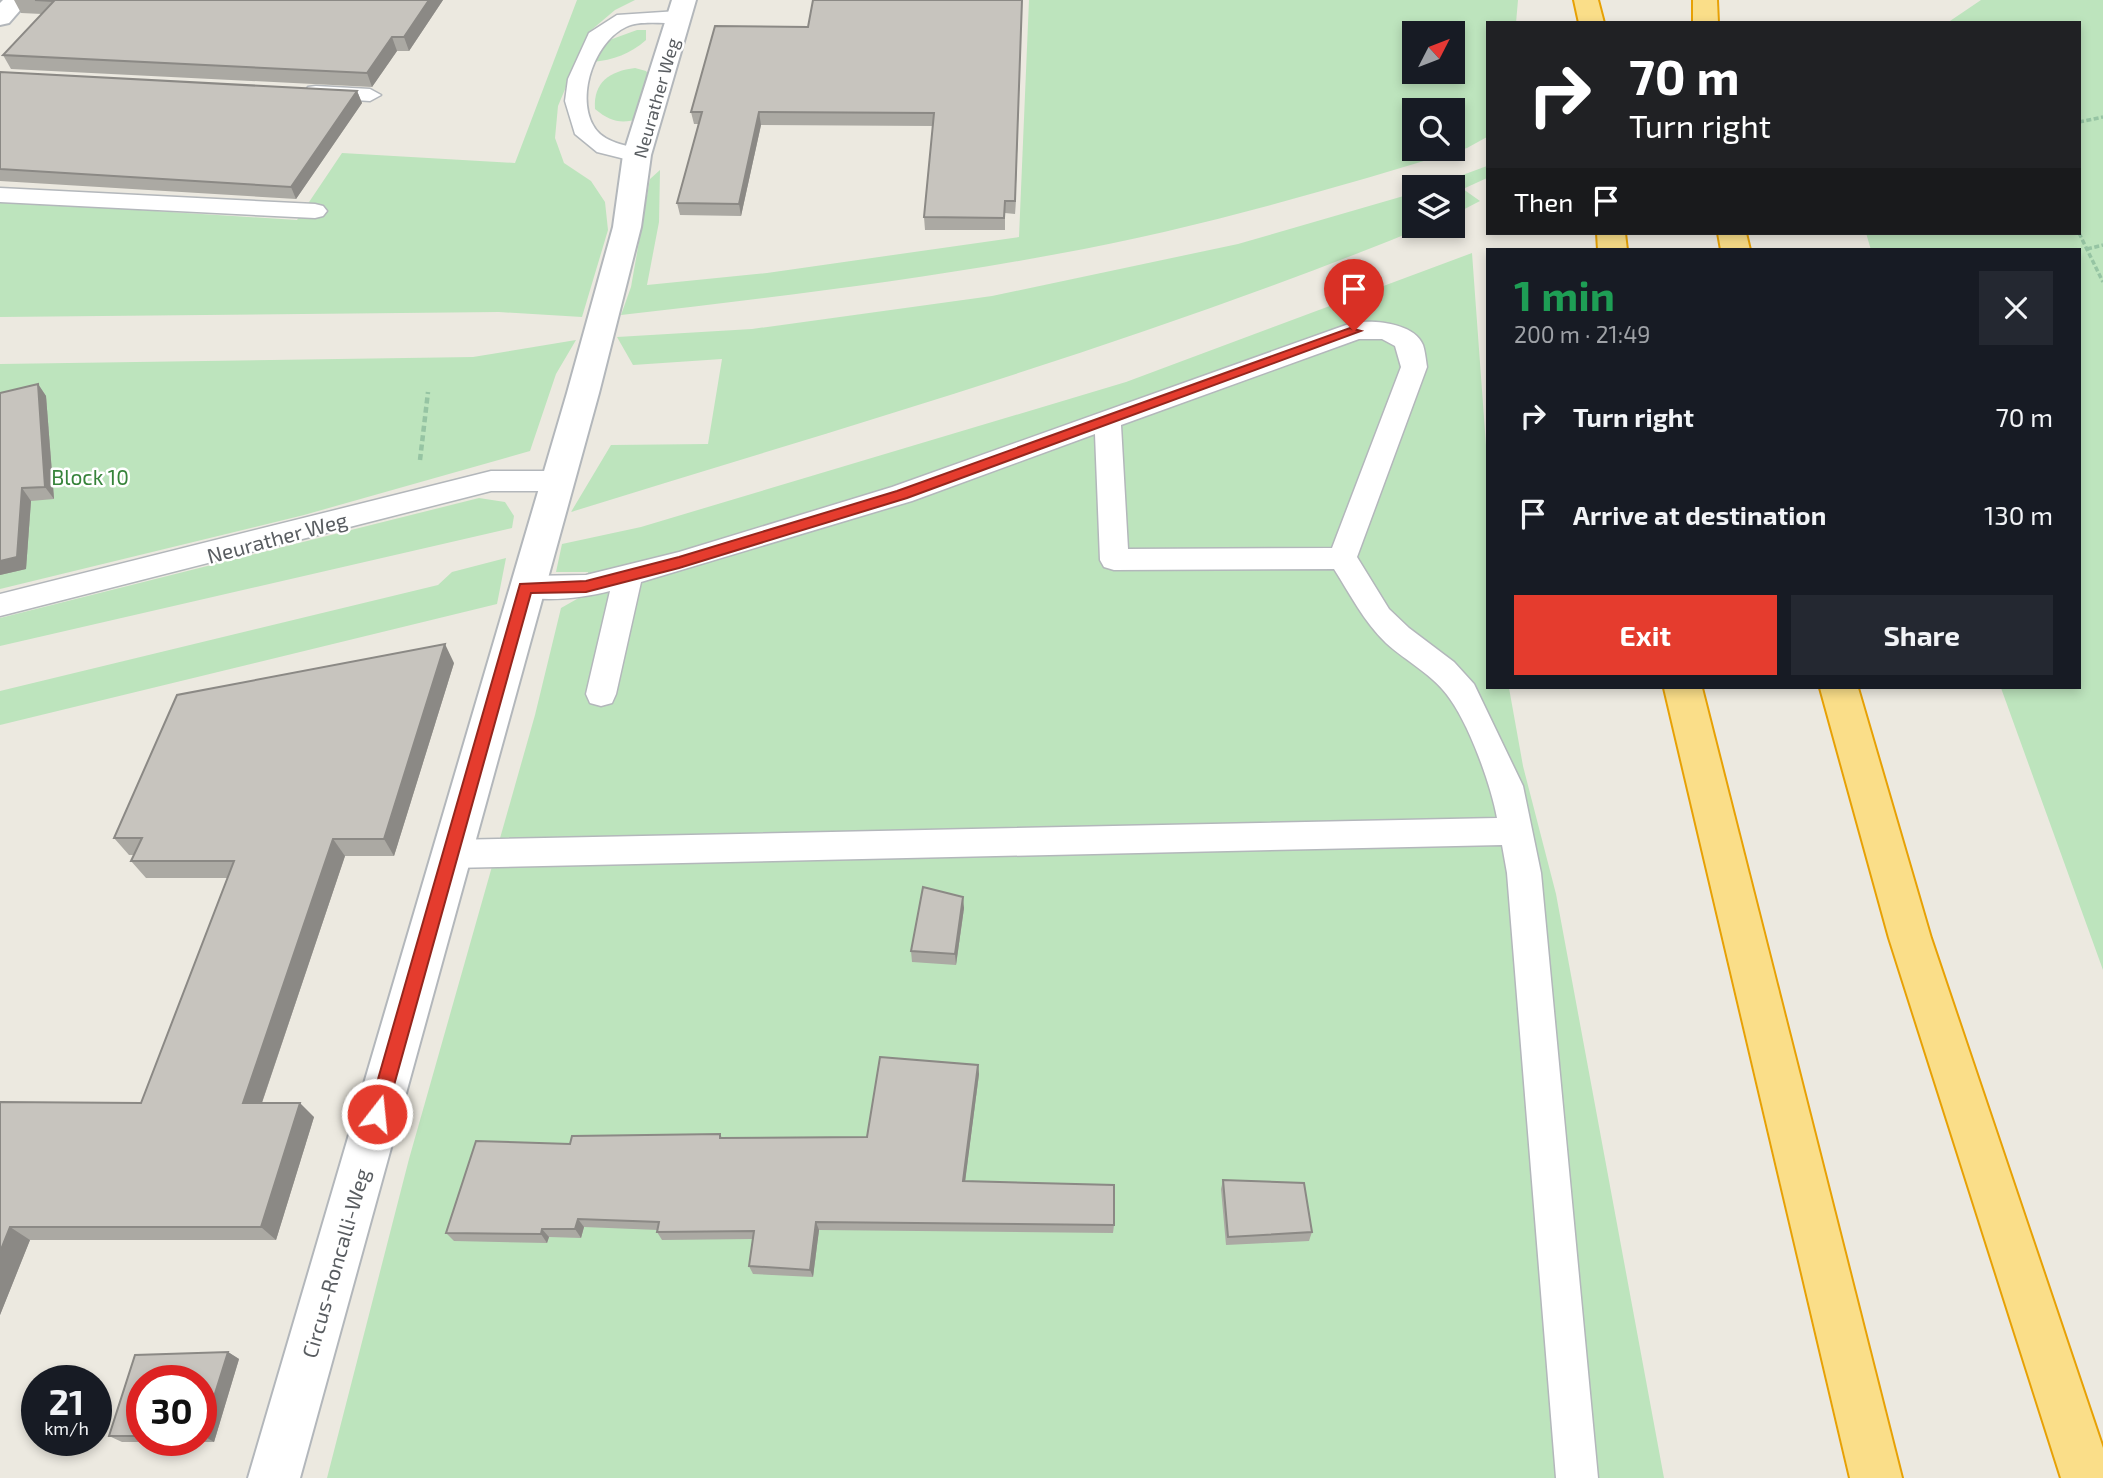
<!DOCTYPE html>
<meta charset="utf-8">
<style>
:root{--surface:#171b24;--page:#242831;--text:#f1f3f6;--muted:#9ea1a6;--accent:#e53c2e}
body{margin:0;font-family:"Exo 2",sans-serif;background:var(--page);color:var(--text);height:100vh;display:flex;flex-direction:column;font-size:26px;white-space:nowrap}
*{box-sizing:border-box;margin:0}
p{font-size:23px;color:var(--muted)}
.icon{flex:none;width:38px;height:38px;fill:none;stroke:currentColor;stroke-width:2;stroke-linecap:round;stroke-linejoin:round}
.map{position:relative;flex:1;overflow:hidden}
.drawer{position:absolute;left:1486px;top:248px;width:595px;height:441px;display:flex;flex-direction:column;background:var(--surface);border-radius:0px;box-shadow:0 4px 10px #0003}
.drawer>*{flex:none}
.banner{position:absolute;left:1486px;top:21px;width:595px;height:214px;border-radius:0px;box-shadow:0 4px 10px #0003;background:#202124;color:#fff;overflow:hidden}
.needle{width:46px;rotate:48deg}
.controls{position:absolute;left:1402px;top:21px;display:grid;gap:14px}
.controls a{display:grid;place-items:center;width:63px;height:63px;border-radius:0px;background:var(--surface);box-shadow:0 4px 10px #0003;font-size:35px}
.speed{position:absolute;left:21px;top:1365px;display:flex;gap:14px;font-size:35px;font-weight:700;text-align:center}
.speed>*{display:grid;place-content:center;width:91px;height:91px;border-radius:50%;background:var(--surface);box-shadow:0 4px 10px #0003;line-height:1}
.speed small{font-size:18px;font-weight:400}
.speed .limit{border:10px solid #d22;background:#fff;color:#111}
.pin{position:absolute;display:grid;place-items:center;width:60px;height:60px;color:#fff;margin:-72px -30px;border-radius:50% 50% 50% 0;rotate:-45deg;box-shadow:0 0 7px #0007}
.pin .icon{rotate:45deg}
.me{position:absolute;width:77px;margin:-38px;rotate:16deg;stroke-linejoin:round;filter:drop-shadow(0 0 5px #0008)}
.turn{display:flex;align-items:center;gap:24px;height:147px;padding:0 28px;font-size:32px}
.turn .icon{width:91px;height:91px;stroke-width:2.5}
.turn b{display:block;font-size:49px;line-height:60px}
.then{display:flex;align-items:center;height:66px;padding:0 28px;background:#0003;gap:14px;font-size:26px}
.round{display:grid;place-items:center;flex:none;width:74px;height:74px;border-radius:0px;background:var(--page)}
.summary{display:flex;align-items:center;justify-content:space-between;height:119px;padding:0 28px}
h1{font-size:42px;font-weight:700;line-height:52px;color:#1e9e55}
.cta{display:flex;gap:14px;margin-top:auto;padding:14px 28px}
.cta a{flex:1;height:80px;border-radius:0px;background:var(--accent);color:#fff;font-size:28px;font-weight:700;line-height:80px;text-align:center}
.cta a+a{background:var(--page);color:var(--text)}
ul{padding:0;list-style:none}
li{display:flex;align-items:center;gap:21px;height:98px;padding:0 28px}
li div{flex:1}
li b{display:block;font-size:26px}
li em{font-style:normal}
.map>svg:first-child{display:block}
.green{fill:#bde4bd;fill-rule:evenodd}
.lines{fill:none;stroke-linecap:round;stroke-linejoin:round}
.lane-casing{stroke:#b3b7bb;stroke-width:3}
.street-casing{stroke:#b3b7bb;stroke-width:4}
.highway-casing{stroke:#e7a105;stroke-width:4}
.path-far1{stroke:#96c4a3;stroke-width:3.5;stroke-dasharray:5 2.5;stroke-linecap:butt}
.path{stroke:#96c4a3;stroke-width:4.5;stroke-dasharray:6 3.5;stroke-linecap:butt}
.lane{fill:#fff;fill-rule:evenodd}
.street{fill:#fff;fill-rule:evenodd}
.highway{fill:#fade89;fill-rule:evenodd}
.wall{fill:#aba9a3;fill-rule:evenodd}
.shaded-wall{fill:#8b8985}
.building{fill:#c7c4be;stroke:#8b8985;stroke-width:2}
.route{fill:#e53c2e;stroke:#95271e;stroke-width:2}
.labels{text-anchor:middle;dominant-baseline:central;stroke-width:5;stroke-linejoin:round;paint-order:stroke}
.far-street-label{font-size:18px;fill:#595d61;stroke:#fff}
.park-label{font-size:21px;fill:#36833a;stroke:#fff}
.street-label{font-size:21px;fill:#595d61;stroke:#fff}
</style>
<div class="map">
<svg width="2103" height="1478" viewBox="0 0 2103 1478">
<rect width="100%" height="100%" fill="#ece9e0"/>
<!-- green -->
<g class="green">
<polygon points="577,0 635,0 615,10 589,32 558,106 555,138 564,163 591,181 605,202 608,230 582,317 499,312 0,317 0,201 297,220 342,153 515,163"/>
<path d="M1029 0H1518L1516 23H1488L1487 137 1467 148C1332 189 1196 229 1057 254 913 281 767 298 621 315L631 287 650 179 660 170 659 222 647 285 767 273 1019 237ZM1414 33H1452V72H1414ZM1414 110H1452V149H1414Z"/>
<polygon points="1981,0 2103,0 2103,970 2001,688 2079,688 2079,250 1871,250 1866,233 2079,233 2079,23 1947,23"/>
<path d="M637 30H646V40C630 54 614 60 592 62L604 42Z"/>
<path d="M635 68 646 71 652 79 640 119C620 124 611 122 595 109 593 82 610 71 635 68Z"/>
<polygon points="1487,166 1487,178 1463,189 1480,201 1453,215 1452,187 1430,187"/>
<path d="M1414 193V226H1426C1148 340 858 423 571 512L611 445 708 444 722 359 633 365 617 337 752 329 992 296 1238 244Z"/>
<polygon points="1472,253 1487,459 1488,688 1509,688 1523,766 1556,894 1664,1478 327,1478 409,1159 535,715 561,608 584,595 588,572 556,572 562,544 641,527 1126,382"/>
<polygon points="576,340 556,374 530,451 304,515 0,589 0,364 473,357"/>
<polygon points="479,498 505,502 514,516 512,528 0,646 0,618"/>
<polygon points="506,558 497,604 0,725 0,691 438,585 452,572"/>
</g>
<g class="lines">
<!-- lane casing -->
<g class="lane-casing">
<g id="lane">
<path d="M678 11 685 13 688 17 685 21C667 26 642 19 626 27 596 41 576 93 593 125 602 143 628 146 645 150L648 155 637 162 597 152 575 134 565 101 568 79 589 33 617 15Z"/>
<polygon points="316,86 370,89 381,95 370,101 308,97 305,92 308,87"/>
<polygon points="0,188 315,204 323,206 327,211 323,216 315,218 0,202"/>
<path d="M1363 322C1381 321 1415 325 1423 345 1425 351 1426 360 1427 367L1357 557 1389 609 1409 628 1454 662 1474 684 1523 786 1541 873 1598 1478H1556L1507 873 1502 845 450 868 438 864 433 854 438 844 450 840 1497 818C1491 785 1470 727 1450 699 1434 675 1407 662 1386 643 1364 622 1350 594 1334 569L1114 570 1104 567 1100 560 1095 434 912 501 641 582 616 694 612 703 601 706 590 703 586 694 610 591C582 598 544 603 516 595L511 587 516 579 526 576 586 575 679 552 892 487 1346 325ZM1359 339H1382L1395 346 1401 367 1332 548 1128 549 1121 425Z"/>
<polygon points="491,471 555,471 565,474 569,481 565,488 555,491 491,491 0,616 0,594"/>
</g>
</g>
<!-- street casing -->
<g class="street-casing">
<g id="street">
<polygon points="3,0 29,0 9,23 0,25 0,3"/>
<polygon points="672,0 696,0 651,155 641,227 599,393 300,1478 248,1478 567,393 613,227 623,155"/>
</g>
</g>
<!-- highway casing -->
<g class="highway-casing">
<g id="highway">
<polygon points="1574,0 1598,0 1604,23 1579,23"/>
<polygon points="1693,0 1717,0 1718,23 1693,23"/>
<polygon points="1597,233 1625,233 1627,250 1598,250"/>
<polygon points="1718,233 1746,233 1750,250 1721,250"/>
<polygon points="1664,688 1702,688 1902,1478 1850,1478"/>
<polygon points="1820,688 1858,688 1931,938 2103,1448 2103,1478 2061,1478 1889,938"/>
</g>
</g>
<!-- path-far1 -->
<g class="path-far1">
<polyline points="2079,122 2103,117"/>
<polyline points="2079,233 2103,282"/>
<polyline points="2087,249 2103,245"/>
</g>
<!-- path -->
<polyline class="path" points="420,460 428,392"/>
<!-- lane -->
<use href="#lane" class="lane"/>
<!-- street -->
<use href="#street" class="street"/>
<!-- highway -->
<use href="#highway" class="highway"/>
</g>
<!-- wall -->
<g class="wall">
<polygon points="14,0 443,0 409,51 397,51 372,87 11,69 3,55 42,14 21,13"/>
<polygon points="813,0 1022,0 1015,214 1005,213 1005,230 925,230 924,217 933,126 761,125 741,216 680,215 677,203 699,124 694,124 691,112 808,27"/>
<polygon points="0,72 357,91 362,103 296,199 0,181"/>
<polygon points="38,384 46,396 54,499 31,501 26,569 0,575 0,393"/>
<polygon points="454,663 394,856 345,856 262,1103 314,1117 276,1240 30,1240 0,1315 0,1102 141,1103 228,878 146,878 131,861 134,855 129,855 114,838"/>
<polygon points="964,908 956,965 912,962 911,951"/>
<polygon points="978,1065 979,1074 965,1181 1114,1225 1113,1233 819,1230 813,1277 753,1274 749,1266 753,1239 662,1240 657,1232 658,1230 584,1227 581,1238 549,1237 547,1243 454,1241 446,1233 570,1144 720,1134 722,1138 867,1137"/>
<polygon points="1223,1180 1312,1232 1309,1241 1226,1245 1221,1189"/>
<path d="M228 1352 239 1359 214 1442H122L109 1436 135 1355ZM142 1381H201V1440H142Z"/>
</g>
<!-- shaded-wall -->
<g class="shaded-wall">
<polygon points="429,0 443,0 409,51 404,37"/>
<polygon points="1022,0 1015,214 1015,201"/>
<polygon points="392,37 397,51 372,87 367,73"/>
<polygon points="357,91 362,103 296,199 291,187"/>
<polygon points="759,112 761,125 741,216 739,204"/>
<polygon points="38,384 46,396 54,499 45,487"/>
<polygon points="22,488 31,501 26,569 0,575 0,561"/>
<polygon points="445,644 454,663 394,856 384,839"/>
<polygon points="333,839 345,856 257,1117 243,1103"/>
<polygon points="963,897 964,908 956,965 955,954"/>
<polygon points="978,1065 979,1074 964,1190 963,1181"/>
<polygon points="300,1103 314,1117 276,1240 261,1227"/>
<polygon points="578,1219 584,1227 581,1238 575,1229"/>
<polygon points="816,1222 819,1230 813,1277 810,1270"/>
<polygon points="10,1227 30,1240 0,1315 0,1252"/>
<polygon points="542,1229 549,1237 547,1243 541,1234"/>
<polygon points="228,1352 239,1359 214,1442 202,1435"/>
</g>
<!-- building -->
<g class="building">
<polygon points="35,0 429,0 404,37 392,37 367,73 3,55 54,1"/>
<polygon points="813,0 1022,0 1015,201 1005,201 1004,218 924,217 934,113 759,112 739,204 677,203 702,112 691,112 715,26 808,27"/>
<polygon points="0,72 357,91 291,187 0,169"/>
<polygon points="38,384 45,487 22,488 17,557 0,561 0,393"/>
<polygon points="445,644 384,839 333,839 243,1103 300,1103 261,1227 10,1227 0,1252 0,1102 141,1103 234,861 131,861 142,838 114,838 177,695"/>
<polygon points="923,887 963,897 955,954 911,951"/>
<polygon points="880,1057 978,1065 963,1181 1114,1185 1114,1225 816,1222 810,1270 749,1266 754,1231 657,1232 659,1222 578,1219 575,1229 542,1229 541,1234 446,1233 476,1141 570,1144 572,1136 720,1134 720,1138 867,1137"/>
<polygon points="1223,1180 1304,1183 1312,1232 1228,1237"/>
<polygon points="228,1352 202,1435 201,1435 201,1381 142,1381 142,1436 109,1436 135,1355"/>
</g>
<!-- route -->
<polygon class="route" points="1350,328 1361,331 907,498 679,568 586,592 531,593 386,1114 384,1120 377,1123 370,1120 368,1114 520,584 586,581 679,557 897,491"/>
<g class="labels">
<!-- far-street labels -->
<g class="far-street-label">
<text transform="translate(656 98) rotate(-74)">Neurather Weg</text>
</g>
<!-- park labels -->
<g class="park-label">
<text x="90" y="476">Block 10</text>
</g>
<!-- street labels -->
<g class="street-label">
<text transform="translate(277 537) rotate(-15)">Neurather Weg</text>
<text transform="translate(335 1263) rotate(-74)">Circus-Roncalli-Weg</text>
</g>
</g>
</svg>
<div class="controls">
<a><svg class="needle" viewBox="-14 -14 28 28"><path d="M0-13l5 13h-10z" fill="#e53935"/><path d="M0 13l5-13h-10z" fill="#9ea1a6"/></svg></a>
<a><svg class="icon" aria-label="search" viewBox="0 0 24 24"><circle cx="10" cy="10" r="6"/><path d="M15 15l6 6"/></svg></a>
<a><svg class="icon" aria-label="layers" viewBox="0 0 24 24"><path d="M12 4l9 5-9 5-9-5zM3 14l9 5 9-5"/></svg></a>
</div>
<div class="speed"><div>21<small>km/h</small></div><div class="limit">30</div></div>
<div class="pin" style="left:1354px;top:331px;background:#d93025"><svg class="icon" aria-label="arrive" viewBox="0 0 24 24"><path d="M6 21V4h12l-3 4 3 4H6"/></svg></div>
<svg class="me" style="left:377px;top:1114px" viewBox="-20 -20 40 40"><circle r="17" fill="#e53c2e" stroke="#fff" stroke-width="3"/><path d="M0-11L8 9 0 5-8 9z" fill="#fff"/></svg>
<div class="banner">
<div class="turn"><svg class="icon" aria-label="right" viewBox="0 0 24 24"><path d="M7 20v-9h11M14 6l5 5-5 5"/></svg><div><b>70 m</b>Turn right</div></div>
<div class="then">Then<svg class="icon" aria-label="arrive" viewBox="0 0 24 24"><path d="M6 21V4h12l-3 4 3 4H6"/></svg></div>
</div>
<section class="drawer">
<div class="summary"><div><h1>1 min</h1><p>200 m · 21:49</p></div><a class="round"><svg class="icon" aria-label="close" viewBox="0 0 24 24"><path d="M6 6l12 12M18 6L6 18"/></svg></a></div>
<ul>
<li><svg class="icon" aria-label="right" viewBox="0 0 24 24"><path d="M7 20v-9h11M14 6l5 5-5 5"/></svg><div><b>Turn right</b></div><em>70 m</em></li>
<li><svg class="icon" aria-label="arrive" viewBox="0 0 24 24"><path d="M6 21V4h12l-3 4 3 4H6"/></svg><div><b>Arrive at destination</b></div><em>130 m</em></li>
</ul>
<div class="cta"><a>Exit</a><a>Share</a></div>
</section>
</div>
